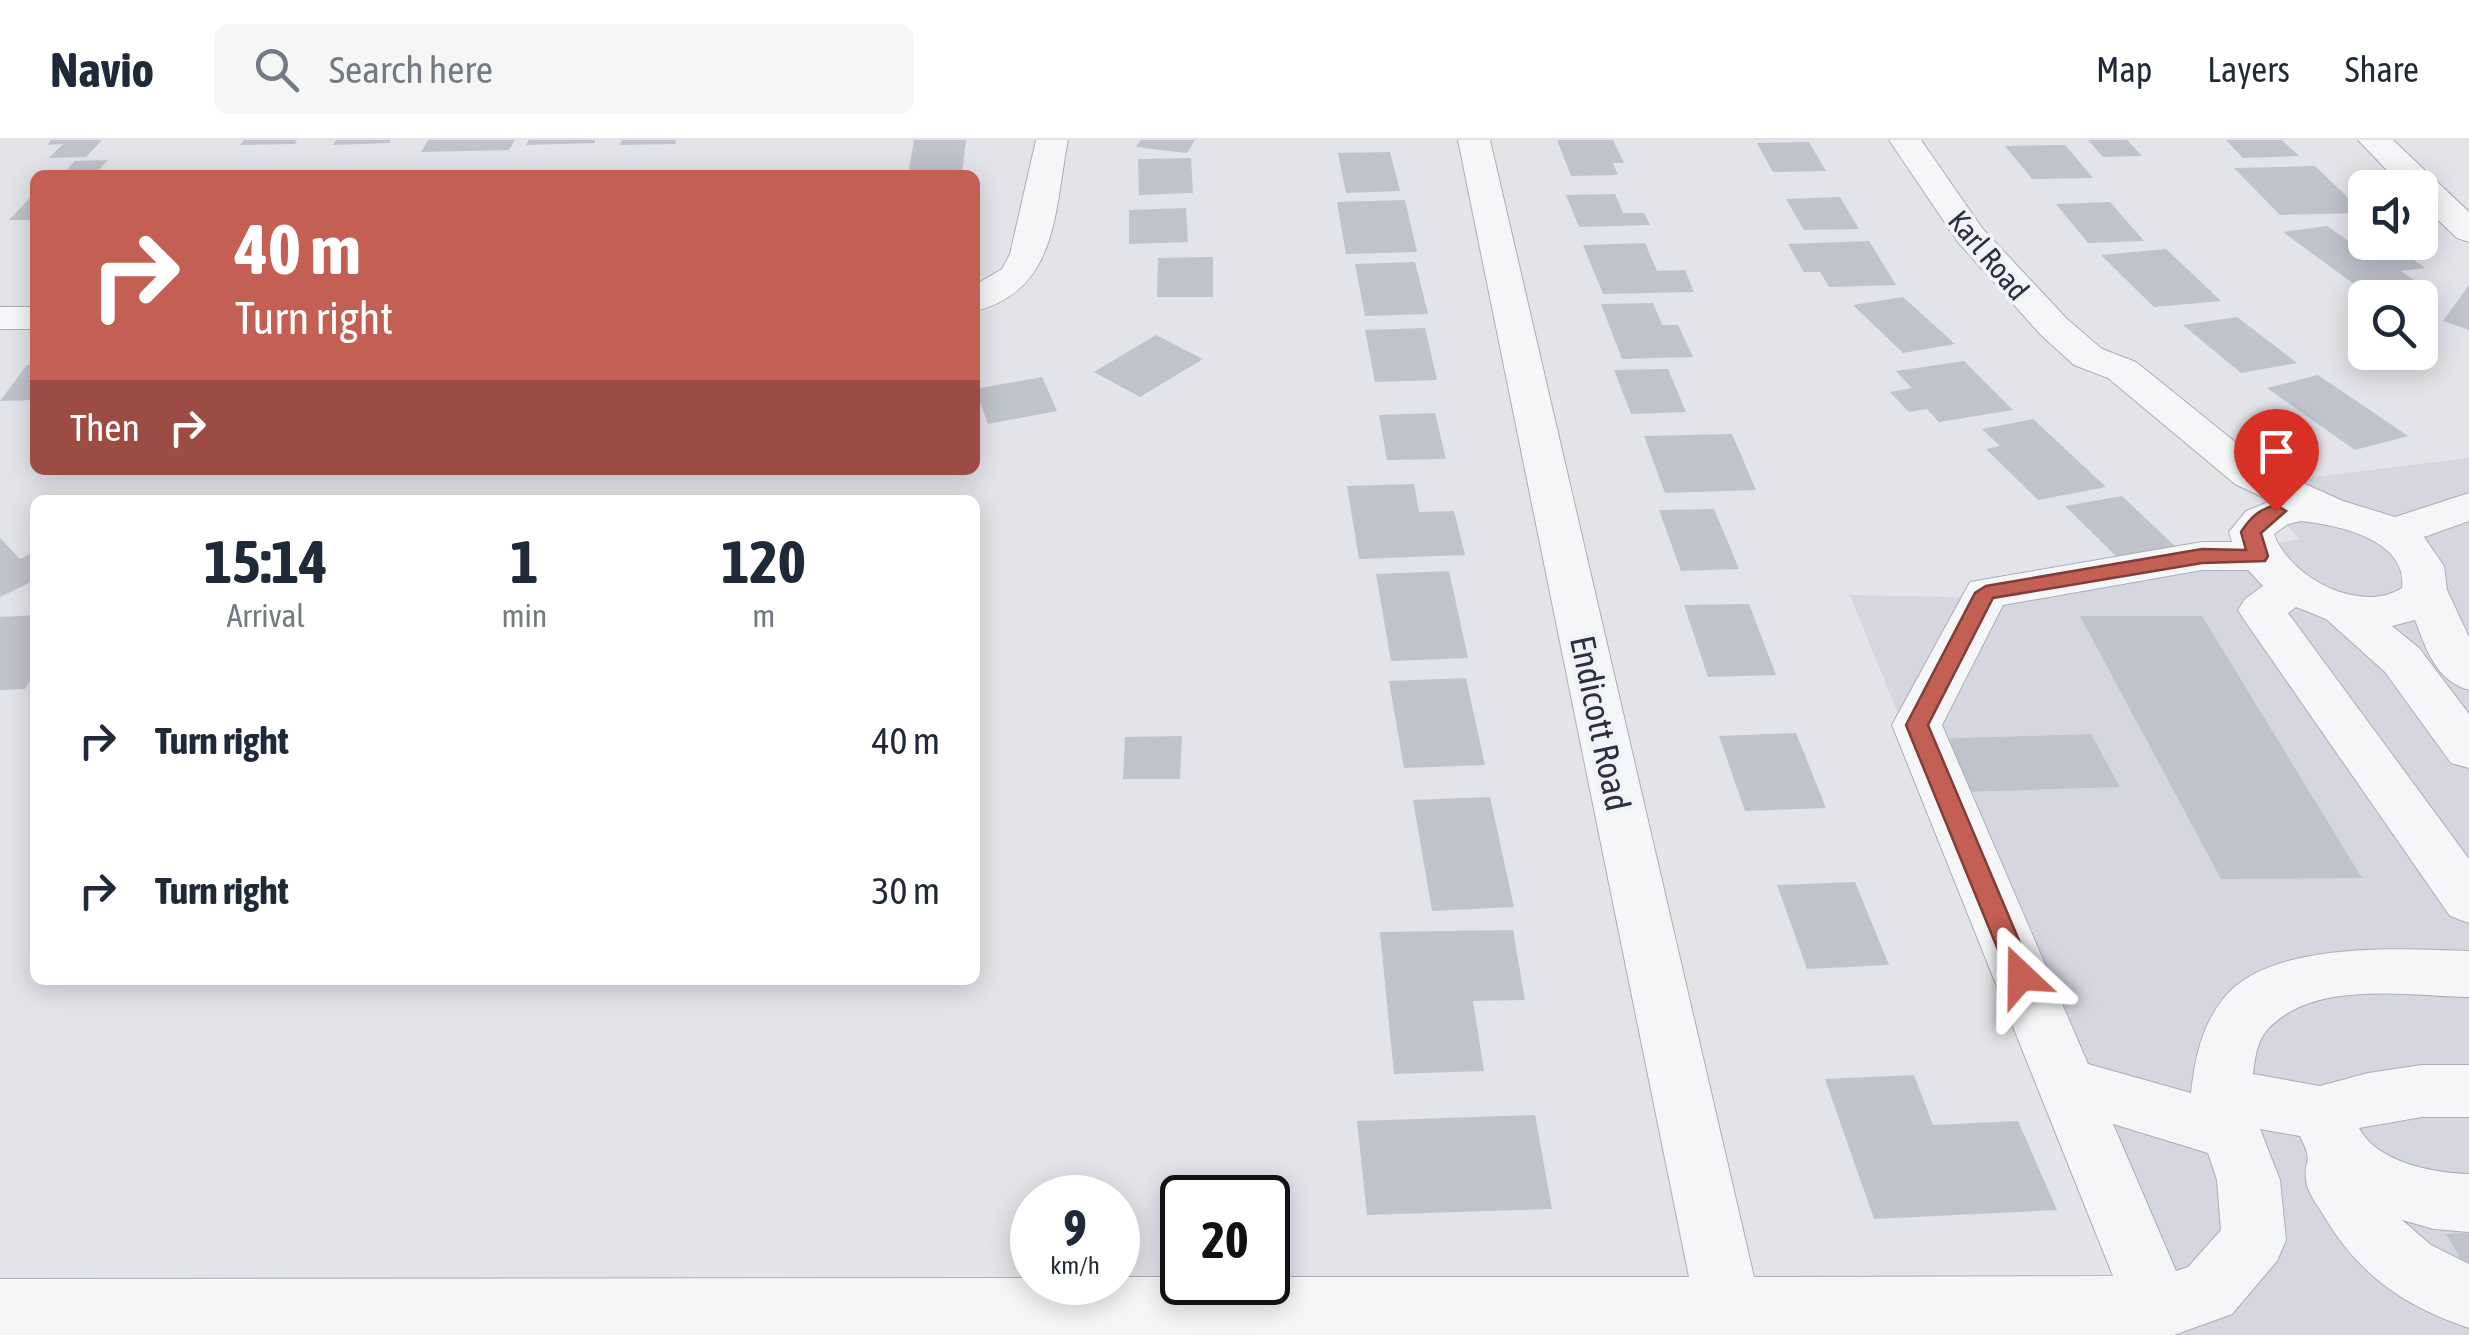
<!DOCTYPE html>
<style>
:root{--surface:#fff;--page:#f6f6f7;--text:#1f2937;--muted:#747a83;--line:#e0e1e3}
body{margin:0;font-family:"Asap Condensed",sans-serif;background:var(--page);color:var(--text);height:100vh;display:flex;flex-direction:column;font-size:38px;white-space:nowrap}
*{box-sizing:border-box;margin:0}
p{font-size:32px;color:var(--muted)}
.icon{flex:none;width:55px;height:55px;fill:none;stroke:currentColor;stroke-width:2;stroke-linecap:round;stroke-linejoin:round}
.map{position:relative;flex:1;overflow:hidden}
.details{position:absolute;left:30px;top:355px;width:950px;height:490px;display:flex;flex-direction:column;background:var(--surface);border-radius:15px;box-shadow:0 5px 25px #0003}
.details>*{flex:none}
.top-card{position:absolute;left:30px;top:30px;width:950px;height:305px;border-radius:15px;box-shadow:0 5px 25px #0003;background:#c46053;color:#fff;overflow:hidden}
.buttons{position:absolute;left:2348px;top:30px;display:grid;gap:20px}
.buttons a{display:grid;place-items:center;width:90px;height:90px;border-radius:15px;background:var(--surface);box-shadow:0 5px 25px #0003;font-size:50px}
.speed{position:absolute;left:1010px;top:1035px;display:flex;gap:20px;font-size:50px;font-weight:700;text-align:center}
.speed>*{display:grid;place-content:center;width:130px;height:130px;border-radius:50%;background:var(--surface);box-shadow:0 5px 25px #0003;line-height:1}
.speed small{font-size:25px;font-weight:400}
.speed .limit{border:5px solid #111;border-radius:15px;background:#fff;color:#111}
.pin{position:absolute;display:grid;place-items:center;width:85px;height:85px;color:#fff;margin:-102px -42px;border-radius:50% 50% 50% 0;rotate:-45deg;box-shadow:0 0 10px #0007}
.pin .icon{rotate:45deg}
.me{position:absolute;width:110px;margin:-55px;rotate:337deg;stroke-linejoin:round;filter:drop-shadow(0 0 8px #0008)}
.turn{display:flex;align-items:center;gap:35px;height:210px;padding:0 40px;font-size:45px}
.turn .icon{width:130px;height:130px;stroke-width:2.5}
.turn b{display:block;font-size:70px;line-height:85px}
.then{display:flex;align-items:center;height:95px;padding:0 40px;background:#0003;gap:20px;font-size:38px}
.eta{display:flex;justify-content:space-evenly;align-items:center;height:170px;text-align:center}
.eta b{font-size:60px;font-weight:700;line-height:70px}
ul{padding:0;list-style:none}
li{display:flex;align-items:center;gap:30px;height:150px;padding:0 40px}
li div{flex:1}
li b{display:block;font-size:38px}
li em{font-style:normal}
header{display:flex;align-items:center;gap:60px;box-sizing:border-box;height:140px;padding:0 50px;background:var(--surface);border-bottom:2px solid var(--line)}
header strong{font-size:48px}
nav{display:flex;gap:55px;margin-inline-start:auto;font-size:35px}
.search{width:700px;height:90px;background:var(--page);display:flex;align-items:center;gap:25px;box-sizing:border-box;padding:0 35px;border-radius:15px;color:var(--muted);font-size:38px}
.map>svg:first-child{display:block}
.built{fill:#d5d6df}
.building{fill:#c0c2cc}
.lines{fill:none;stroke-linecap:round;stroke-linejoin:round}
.minor-casing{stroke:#acadb7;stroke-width:2}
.minor{fill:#f5f6f8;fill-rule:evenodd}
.route{fill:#c46053;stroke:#7f3e36;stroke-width:2.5}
.labels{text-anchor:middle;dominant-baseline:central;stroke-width:8;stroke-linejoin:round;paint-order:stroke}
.far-street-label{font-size:30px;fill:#2c2e41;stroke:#f2f3f7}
.street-label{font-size:35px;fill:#2c2e41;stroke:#f2f3f7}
</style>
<header>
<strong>Navio</strong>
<div class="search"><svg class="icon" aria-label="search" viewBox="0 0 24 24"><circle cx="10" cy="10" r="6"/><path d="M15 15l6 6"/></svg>Search here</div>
<nav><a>Map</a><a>Layers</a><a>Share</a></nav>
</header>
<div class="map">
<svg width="2469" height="1195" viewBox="0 0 2469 1195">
<rect width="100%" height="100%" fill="#e3e4ea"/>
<!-- built -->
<polygon class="built" points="2469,318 2469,1195 0,1195 2138,1167 1850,455 1996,458 2300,399 2247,345"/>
<!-- building -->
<g class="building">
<polygon points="51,0 102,0 86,17 49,18 63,4 47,5"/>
<polygon points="244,0 297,0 295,4 240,5"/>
<polygon points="336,0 390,0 390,3 333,5"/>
<polygon points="428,0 515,0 509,10 421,12"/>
<polygon points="529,0 595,0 595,3 526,5"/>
<polygon points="622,0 676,0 675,4 620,5"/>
<polygon points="914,0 966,0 962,34 908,35"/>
<polygon points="1141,0 1195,0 1187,13 1136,7"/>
<polygon points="1557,0 1613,0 1624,23 1613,23 1618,35 1571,36"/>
<polygon points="2088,0 2127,0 2142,16 2103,17"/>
<polygon points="2226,0 2282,0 2299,16 2243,18"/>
<polygon points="1809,2 1826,31 1773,32 1757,3"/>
<polygon points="2065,5 2093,38 2032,39 2005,6"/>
<polygon points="1390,12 1400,51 1346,53 1338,13"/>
<polygon points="1191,18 1193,53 1139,55 1138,19"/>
<polygon points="108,20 94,35 62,35 75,21"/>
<polygon points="2315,26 2364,73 2280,75 2234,28"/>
<polygon points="1615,54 1623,73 1644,73 1650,85 1579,87 1566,55"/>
<polygon points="1840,57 1859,89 1804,90 1786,59"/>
<polygon points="30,58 35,58 35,80 9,80"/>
<polygon points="1405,60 1417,112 1346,114 1337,62"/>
<polygon points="2110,62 2144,101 2088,103 2056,64"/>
<polygon points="1186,68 1188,102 1129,104 1129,70"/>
<polygon points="2327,86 2350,102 2389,102 2425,128 2401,131 2431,152 2373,158 2283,92"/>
<polygon points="1869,101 1896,145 1829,147 1820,132 1804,132 1788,104"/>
<polygon points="1645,103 1657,131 1685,130 1694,152 1603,154 1583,105"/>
<polygon points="2166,109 2221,161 2154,167 2101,115"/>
<polygon points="1213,117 1213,157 1157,157 1158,118"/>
<polygon points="1415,122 1428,174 1365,176 1355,124"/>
<polygon points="2469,145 2469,190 2443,181"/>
<polygon points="1903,157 1955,204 1903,213 1853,165"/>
<polygon points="1653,163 1662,185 1678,185 1693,217 1622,219 1601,164"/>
<polygon points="2237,177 2297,223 2241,233 2183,185"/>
<polygon points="1425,188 1437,240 1375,242 1365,190"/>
<polygon points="1156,195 1203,219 1140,257 1094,232"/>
<polygon points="1964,221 2013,270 1939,282 1927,269 1909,272 1890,252 1912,248 1896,231"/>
<polygon points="27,225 35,225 35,260 0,261"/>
<polygon points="1668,229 1686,272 1631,274 1614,230"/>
<polygon points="2318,235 2408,296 2355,310 2267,248"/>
<polygon points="1042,237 1057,271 988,284 975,249"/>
<polygon points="1435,273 1446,319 1387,320 1379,275"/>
<polygon points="2033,279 2106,347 2038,360 1986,309 2000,306 1982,289"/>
<polygon points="1732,294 1756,350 1665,353 1644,296"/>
<polygon points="1414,344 1419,372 1454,371 1465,415 1359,419 1347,346"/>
<polygon points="2122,356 2177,408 2119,419 2065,366"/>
<polygon points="1714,369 1739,429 1681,431 1659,370"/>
<polygon points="0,398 20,419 30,414 35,419 35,440 0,457"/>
<polygon points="1449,431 1468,518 1391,521 1376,434"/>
<polygon points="1749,464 1776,535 1708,537 1684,465"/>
<polygon points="35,475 35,532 25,549 0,550 0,477"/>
<polygon points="2080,476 2202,476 2362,738 2221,739"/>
<polygon points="1466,538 1485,625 1404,628 1389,541"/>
<polygon points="1796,593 1826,668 1745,671 1719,596"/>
<polygon points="2091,594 2120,647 1961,652 1936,599"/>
<polygon points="1182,596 1180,639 1123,639 1125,597"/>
<polygon points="1490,657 1514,767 1432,771 1413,660"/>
<polygon points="1855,742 1889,825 1807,829 1777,745"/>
<polygon points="1513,790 1525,860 1473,861 1484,931 1394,934 1380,792"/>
<polygon points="1914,935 1933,985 2018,981 2057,1070 1874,1079 1825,939"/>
<polygon points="1535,975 1552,1069 1367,1075 1357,981"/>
<polygon points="2469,1093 2469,1133 2446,1094"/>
</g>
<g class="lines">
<!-- minor casing -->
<g class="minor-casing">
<g id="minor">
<path d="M1036 0H1068C1054 70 1059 150 975 171V145L1002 129 1010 114Z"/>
<path d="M1458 0H1490L1754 1137 2113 1136 1892 585 1970 442 2202 402H2232L2229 392 2246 371 2271 361 2235 344 2108 238 2074 225 2041 195 1958 102 1889 0H1921L1982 88 2067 179 2102 209 2136 222 2265 326 2343 361 2395 377 2469 353V381L2424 397 2444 426 2447 450 2469 497V550C2435 540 2427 510 2415 480L2392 486 2419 508 2469 574V628L2451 623 2385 532 2326 479 2296 467 2288 473 2469 719V783L2450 776 2245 481 2238 470 2245 459 2263 446 2248 430H2202L2003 465 1942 585 2088 924 2191 953C2195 919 2201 887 2223 859 2269 800 2402 809 2469 811V857C2407 856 2313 839 2267 890 2256 903 2255 919 2253 934L2320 946 2368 933 2422 925H2469V977H2422L2359 988C2377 1023 2434 1033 2469 1034V1092L2434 1089 2402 1080 2431 1105 2469 1124V1188C2404 1166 2359 1135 2324 1076 2318 1066 2307 1052 2306 1040 2303 1018 2315 1026 2300 996L2260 989 2280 1040 2286 1100 2277 1121 2232 1174 2174 1195H0V1139L1032 1138V1142H1118V1137H1182V1142H1268V1137H1689ZM2301 381C2337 385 2408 399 2402 448 2360 475 2289 437 2274 394L2288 384ZM2113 984 2208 1013 2217 1040 2221 1090 2188 1127 2176 1131Z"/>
<polygon points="2358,0 2393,0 2469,72 2469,102 2457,98 2420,63 2420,48 2404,48"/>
<rect x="0" y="167" width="35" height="22"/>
</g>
</g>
<!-- minor -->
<use href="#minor" class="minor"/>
</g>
<!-- route -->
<path class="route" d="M2276 365 2286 371 2261 393 2268 416 2265 421 2202 423 1993 458 1928 585 2034 836 2030 844 2021 847 2012 844 1906 585 1975 453 1986 446 2202 409 2246 410 2241 392C2250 378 2259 369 2276 365Z"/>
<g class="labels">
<!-- far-street labels -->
<g class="far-street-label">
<text transform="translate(1989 115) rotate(50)">Karl Road</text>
</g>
<!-- street labels -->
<g class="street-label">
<text transform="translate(1601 583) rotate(78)">Endicott Road</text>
</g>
</g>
</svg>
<div class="buttons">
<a><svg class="icon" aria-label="sound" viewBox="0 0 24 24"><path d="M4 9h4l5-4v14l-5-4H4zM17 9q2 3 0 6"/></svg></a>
<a><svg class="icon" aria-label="search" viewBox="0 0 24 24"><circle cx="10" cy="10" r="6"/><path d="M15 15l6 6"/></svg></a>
</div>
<div class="speed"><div>9<small>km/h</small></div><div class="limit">20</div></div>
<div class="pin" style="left:2276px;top:371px;background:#d93025"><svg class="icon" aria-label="arrive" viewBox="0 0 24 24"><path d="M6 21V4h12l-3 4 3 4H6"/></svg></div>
<svg class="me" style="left:2021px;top:836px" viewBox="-20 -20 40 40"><path d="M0-17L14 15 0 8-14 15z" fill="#c46053" stroke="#fff" stroke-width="4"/></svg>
<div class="top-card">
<div class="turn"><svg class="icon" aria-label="right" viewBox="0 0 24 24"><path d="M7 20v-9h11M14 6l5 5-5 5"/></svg><div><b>40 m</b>Turn right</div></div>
<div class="then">Then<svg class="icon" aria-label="right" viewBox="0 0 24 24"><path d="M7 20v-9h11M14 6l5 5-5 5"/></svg></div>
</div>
<section class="details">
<div class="eta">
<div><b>15:14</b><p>Arrival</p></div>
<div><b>1</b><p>min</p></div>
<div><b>120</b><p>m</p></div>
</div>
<ul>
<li><svg class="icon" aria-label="right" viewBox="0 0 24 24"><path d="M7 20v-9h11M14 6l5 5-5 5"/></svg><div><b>Turn right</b></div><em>40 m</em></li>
<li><svg class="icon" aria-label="right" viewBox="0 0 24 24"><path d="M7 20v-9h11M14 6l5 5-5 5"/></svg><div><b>Turn right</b></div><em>30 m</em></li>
</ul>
</section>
</div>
